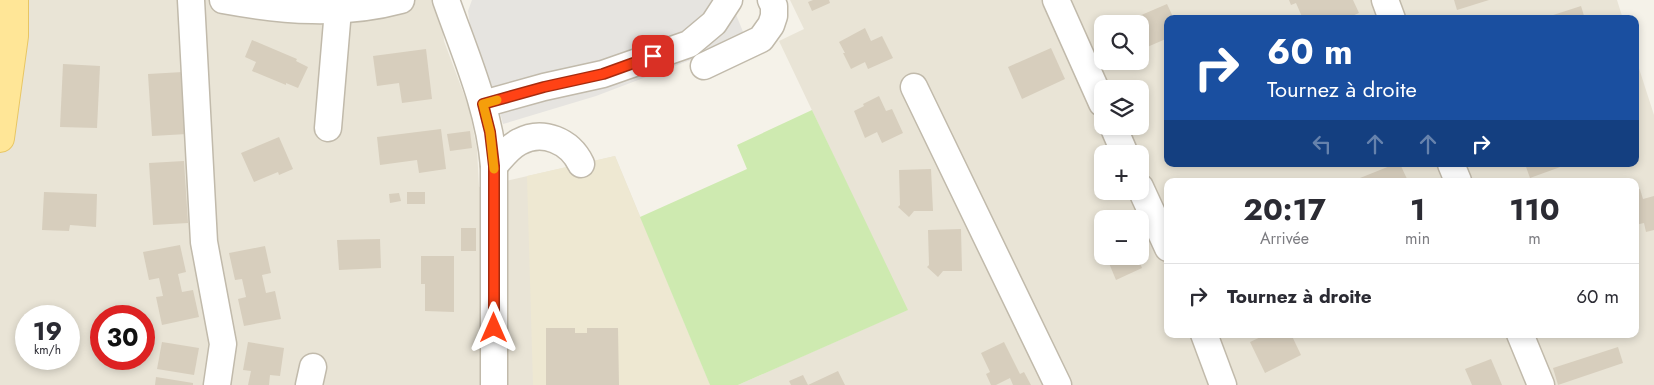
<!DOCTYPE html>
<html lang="fr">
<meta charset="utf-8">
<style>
:root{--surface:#fff;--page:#f7f7f7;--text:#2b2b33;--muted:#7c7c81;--line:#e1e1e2}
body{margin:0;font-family:Jost,sans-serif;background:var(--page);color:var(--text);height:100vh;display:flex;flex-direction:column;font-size:19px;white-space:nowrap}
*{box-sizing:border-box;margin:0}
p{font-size:16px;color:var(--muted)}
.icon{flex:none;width:28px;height:28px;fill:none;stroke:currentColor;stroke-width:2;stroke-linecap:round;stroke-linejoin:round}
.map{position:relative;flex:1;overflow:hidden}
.details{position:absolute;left:1164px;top:178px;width:475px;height:160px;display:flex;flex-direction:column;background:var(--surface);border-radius:10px;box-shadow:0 2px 8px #0003}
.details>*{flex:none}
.banner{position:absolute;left:1164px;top:15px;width:475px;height:152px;border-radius:10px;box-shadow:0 2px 8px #0003;background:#1a4fa0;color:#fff;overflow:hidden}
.buttons{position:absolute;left:1094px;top:15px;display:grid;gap:10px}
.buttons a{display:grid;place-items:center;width:55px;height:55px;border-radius:10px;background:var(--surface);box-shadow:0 2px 8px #0003;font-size:25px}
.speed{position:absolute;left:15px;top:305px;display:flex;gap:10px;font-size:25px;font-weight:700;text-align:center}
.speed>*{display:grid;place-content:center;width:65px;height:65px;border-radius:50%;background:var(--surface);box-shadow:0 2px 8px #0003;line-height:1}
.speed small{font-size:12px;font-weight:400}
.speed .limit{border:8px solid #d22;background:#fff;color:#111}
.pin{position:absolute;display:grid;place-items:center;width:42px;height:42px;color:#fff;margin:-21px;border-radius:10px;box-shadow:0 2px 8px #0006}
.me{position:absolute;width:55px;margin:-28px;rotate:0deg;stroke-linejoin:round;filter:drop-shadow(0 0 4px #0008)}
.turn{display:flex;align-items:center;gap:18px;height:105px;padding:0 20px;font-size:22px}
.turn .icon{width:65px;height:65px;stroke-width:2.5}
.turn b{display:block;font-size:35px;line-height:42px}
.lanes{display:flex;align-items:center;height:48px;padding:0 20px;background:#0003;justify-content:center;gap:25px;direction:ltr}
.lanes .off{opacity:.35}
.eta{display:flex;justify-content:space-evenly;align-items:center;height:85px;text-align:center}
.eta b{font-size:30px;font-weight:700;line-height:35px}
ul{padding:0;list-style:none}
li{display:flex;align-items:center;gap:15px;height:65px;padding:0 20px;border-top:1px solid var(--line)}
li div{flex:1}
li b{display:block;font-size:19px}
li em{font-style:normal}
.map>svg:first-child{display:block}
.residential{fill:#e9e4d6;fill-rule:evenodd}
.education{fill:#eee8d2}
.green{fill:#ceeab0}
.parking{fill:#e6e4e0}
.building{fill:#d7cebd}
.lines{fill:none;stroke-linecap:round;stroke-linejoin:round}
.minor-casing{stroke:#c1baab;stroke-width:29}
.major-casing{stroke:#e8c663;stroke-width:30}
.minor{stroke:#fff;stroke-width:26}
.major{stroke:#ffe697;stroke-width:28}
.route-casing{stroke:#a62b0e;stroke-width:12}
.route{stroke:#ff4215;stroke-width:9}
.slow{stroke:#f59e0b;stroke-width:9}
</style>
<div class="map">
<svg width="1654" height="385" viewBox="0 0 1654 385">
<rect width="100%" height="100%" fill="#f5f2e9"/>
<!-- residential -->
<g class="residential">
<path d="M0 0H440L444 41 469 108 477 149 479 187 615 156 710 385H0ZM26 316H69V359H26ZM101 316H144V359H101Z"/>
<path d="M790 0H1617L1623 19H1168V164H1635V56L1654 115V385H738L907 310 779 41 804 29ZM1102 24H1140V61H1102ZM1102 89H1140V126H1102ZM1102 154H1140V191H1102ZM1168 181H1635V334H1168ZM1102 219H1140V256H1102Z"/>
</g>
<!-- education -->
<polygon class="education" points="615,156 710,385 533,385 527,176"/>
<!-- green -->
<polygon class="green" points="812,110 908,310 738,385 710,385 640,217 747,169 737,145"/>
<!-- parking -->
<polygon class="parking" points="472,0 730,0 746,39 596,96 503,124 498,105 470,25 468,11"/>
<!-- building -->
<g class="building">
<polygon points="813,0 829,0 830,3 812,11 808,2"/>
<polygon points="1289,0 1353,0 1359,13 1345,19 1303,19 1296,3 1291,5"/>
<polygon points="1454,0 1489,0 1457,10"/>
<polygon points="1167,4 1174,19 1168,19 1168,38 1145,48 1140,38 1140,24 1134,24 1132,19"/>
<polygon points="1581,6 1585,19 1544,19 1544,18"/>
<polygon points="865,28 871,41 882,36 893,58 868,69 865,62 851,69 843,53 845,53 839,42"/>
<polygon points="252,40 297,59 296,61 308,67 298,88 286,83 286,85 252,71 256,62 245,57"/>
<polygon points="1051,48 1065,79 1022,99 1008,67"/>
<polygon points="426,49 432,99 402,103 399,83 377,86 373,56"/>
<polygon points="63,64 100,66 97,128 60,127"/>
<polygon points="183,72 187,134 152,136 148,74"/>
<polygon points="879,96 886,111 892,109 903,133 882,143 877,132 865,138 854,111 864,106 863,104"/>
<polygon points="441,129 446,169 419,173 417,160 380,165 377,137"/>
<polygon points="470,131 472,148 450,151 447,134"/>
<polygon points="279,137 293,169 279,175 278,172 254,182 241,153"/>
<polygon points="184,161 188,223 153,225 149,163"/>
<polygon points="1395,164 1400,164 1408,181 1362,181 1360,178"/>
<polygon points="1525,164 1562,164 1563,166 1530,178"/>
<polygon points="931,169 933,211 914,211 909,217 898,207 900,205 899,170"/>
<polygon points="1640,189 1643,199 1654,196 1654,230 1646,232 1644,223 1635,225 1635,190"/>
<polygon points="44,192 97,194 96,227 70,225 69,231 42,230"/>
<rect x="407" y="192" width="18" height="12"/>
<polygon points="399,193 401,201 390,203 389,194"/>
<rect x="461" y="228" width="15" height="23"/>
<polygon points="961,229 962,271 943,271 938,277 927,267 929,265 928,230"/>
<polygon points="380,239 381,268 339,270 337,240"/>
<polygon points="180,245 186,272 178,274 182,292 193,290 199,317 162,325 156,297 163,296 159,278 149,280 143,252"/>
<polygon points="265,246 271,273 262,275 266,293 275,291 281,319 244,326 238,299 246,297 242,279 235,280 229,253"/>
<polygon points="421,256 454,256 454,312 425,311 425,284 421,284"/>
<polygon points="1106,256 1137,256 1142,268 1116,280"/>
<polygon points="546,328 575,328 575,333 587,333 587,328 618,328 619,385 546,385"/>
<polygon points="1267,334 1291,334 1301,355 1265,373 1250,342"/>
<polygon points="162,342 199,348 194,375 157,369"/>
<polygon points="248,342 284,348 280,376 270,375 269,385 248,385 251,371 243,370"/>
<polygon points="1004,342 1020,374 1024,372 1031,385 1013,385 1010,378 996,385 991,385 986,374 990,372 981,353"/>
<polygon points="1618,347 1623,363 1558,385 1553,368"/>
<polygon points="1491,359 1502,385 1472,385 1465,369"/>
<polygon points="838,371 845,385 791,385 789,381 803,375 808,385"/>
<polygon points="156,377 193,383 193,385 155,385"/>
</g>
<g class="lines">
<!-- minor casing -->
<g class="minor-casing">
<g id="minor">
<polyline points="191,0 204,242 223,344 217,385"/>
<path d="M223 0C283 11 342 16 401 0"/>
<path d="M446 0C465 54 489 107 494 166V385"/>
<polyline points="1056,0 1102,103"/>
<polyline points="1385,0 1392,19"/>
<polyline points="704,66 761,39 771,25 774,16 774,6 771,0"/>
<polyline points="914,87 1058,385"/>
<polyline points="483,104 544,87 603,74 689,44 714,23 729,0"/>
<polyline points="1113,126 1125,154"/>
<polyline points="328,128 338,10"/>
<polyline points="1451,164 1458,181"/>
<path d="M494 166C502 157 509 147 519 142 543 129 570 141 581 164"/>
<polyline points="1140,187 1168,248"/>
<polyline points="1204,334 1223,385"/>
<polyline points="1520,334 1541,385"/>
<polyline points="309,385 313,367"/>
</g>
</g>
<!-- major casing -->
<g class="major-casing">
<polyline id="major" points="0,138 14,36 14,0"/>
</g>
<!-- minor -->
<use href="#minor" class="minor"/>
<!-- major -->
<use href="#major" class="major"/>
</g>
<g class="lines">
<!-- route casing -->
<g class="route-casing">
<polyline id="route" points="494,328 494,166 490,132 483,104 544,87 603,74 653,56"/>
</g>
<!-- route -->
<use href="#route" class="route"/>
<!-- slow -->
<polyline class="slow" points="494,169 490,132 483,104 497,100"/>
</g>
</svg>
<div class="buttons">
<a><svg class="icon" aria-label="search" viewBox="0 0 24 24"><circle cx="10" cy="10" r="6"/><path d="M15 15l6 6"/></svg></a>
<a><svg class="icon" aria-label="layers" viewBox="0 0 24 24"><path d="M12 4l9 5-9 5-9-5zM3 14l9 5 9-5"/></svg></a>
<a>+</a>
<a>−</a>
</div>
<div class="speed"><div>19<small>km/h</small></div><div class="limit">30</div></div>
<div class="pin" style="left:653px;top:56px;background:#d93025"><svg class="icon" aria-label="arrive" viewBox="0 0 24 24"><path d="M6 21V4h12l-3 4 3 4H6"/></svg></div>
<svg class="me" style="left:494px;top:328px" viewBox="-20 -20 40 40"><path d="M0-17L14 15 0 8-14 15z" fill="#ff4215" stroke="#fff" stroke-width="4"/></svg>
<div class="banner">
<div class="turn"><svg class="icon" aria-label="right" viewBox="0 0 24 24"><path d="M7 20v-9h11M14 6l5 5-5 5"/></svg><div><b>60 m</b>Tournez à droite</div></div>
<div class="lanes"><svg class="icon off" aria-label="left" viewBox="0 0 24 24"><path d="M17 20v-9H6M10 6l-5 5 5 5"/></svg><svg class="icon off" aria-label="ahead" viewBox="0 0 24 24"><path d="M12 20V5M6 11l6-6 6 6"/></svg><svg class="icon off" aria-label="ahead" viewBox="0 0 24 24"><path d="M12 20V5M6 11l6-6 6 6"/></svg><svg class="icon" aria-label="right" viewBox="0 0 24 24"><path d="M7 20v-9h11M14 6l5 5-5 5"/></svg></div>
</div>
<section class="details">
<div class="eta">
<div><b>20:17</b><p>Arrivée</p></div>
<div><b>1</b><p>min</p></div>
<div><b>110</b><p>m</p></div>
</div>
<ul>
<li><svg class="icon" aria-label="right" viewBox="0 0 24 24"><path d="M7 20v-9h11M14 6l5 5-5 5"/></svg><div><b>Tournez à droite</b></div><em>60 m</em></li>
</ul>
</section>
</div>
